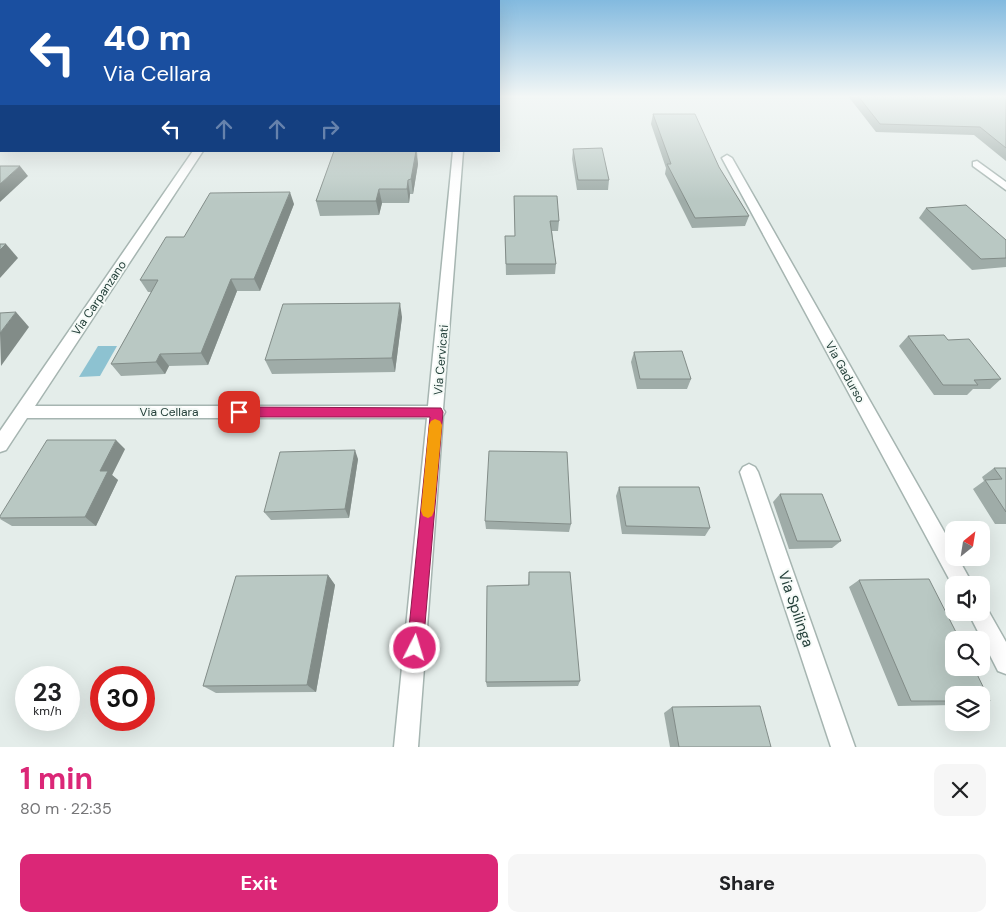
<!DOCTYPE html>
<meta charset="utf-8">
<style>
:root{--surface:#fff;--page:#f6f6f6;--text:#202124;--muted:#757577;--accent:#db2777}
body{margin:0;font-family:"DM Sans",sans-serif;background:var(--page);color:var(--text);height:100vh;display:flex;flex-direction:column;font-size:19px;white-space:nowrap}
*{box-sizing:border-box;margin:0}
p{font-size:16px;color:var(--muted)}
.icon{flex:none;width:28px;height:28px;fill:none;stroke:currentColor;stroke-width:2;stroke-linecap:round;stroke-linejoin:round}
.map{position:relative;height:747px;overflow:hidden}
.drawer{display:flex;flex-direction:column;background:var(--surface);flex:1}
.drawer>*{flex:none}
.guide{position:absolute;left:0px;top:0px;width:500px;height:152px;box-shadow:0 5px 20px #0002;background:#1a4fa0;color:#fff;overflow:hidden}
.needle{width:32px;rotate:30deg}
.controls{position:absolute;left:945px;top:521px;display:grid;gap:10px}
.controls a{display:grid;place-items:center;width:45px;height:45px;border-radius:10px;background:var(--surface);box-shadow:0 5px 20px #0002;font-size:25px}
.speed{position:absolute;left:15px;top:666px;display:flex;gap:10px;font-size:25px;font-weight:700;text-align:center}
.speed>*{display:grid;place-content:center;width:65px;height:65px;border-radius:50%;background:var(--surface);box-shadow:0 5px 20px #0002;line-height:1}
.speed small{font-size:12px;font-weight:400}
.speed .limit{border:8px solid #d22;background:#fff;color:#111}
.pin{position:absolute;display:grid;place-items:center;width:42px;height:42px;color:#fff;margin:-21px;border-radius:10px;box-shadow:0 2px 8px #0006}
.me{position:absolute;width:55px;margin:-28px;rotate:5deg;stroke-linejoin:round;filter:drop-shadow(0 0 4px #0008)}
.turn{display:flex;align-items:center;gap:18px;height:105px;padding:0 20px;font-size:22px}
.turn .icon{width:65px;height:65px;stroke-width:2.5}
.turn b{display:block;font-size:35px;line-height:42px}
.lanes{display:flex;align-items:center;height:48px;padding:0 20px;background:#0003;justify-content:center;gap:25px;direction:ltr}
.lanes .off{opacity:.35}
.round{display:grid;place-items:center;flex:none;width:52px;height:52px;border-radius:10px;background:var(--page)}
.overview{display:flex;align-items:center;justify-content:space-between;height:85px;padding:0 20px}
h1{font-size:30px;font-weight:700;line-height:38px;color:var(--accent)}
.primary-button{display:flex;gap:10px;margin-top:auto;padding:10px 20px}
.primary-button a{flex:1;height:58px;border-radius:10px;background:var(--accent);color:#fff;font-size:20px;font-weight:700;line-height:58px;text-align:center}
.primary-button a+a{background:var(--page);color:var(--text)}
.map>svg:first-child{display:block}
.water{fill:#8dc2d1}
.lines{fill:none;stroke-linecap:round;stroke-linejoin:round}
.minor-casing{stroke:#a6b5b1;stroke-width:3}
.minor{fill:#fff;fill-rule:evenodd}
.wall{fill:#9faca8}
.shaded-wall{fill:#828c88}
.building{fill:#b9c8c3;stroke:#828c88}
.route{fill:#db2777;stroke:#8e194d}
.slow{fill:#f59e0b}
.labels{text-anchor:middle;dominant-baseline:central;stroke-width:4;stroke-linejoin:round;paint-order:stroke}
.street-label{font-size:12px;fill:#233f39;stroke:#f5faf7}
.near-street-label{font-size:15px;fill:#233f39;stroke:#f5faf7}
</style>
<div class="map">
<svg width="1006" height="747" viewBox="0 0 1006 747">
<rect width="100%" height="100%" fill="#e4edea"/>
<!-- water -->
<polygon class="water" points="98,346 117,346 100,376 79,377"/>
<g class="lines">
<!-- minor casing -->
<g class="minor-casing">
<g id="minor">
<polygon points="1,104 1,110 0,111 0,105"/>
<polygon points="193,151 203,151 35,406 428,406 453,151 463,151 443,409 445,412 443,416 418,747 394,747 427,418 27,418 6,450 0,452 0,431"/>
<polygon points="727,155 732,158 954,549 954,558 958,558 973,585 954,585 954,588 722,158"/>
<polygon points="977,161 1006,182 1006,190 973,166 973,162"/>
<polygon points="749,464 755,467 758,472 855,747 831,747 740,472 743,467"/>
<polygon points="981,603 985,605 1006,642 1006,674 998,671 968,612 981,612"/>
</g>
</g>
<!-- minor -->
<use href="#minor" class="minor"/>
</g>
<!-- wall -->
<g class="wall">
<polygon points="848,96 1006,96 1006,161 974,135 876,132"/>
<polygon points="653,114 719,167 749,216 745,226 692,228 665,174 666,168 651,124"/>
<polygon points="573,149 609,180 608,190 577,190 572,159"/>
<polygon points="334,151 417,151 418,164 413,194 410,194 409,203 382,203 379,215 320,216 316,201"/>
<polygon points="514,196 559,221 558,231 552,231 556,264 555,274 506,275 505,236 515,236"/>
<polygon points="294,204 260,291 237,291 208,365 169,366 165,374 121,376 111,364 151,292 148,292 140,280 184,237"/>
<polygon points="926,208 1006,240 1006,267 972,270 919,218"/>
<polygon points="402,317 395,372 272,374 265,360"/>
<polygon points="908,336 948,340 1001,379 990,389 973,389 967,395 934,395 899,346"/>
<polygon points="634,352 691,379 687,389 637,389 631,362"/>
<polygon points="125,449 112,475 118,480 96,526 12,526 0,519"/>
<polygon points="358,459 349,518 271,520 264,512"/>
<polygon points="994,468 1006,468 1006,524 995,524 973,489 984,481 982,477"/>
<polygon points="619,487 710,528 705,536 622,534 616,496"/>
<polygon points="780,494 841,541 832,548 789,549 773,502"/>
<polygon points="485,521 571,524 569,532 486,529"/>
<polygon points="529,572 580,681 578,686 487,687 486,682 528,585"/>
<polygon points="328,575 335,585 316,692 216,693 203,686"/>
<polygon points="859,580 990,701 981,703 981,695 954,695 954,705 898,706 849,587"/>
<polygon points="672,707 771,747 670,747 664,713"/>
</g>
<!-- shaded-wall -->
<g class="shaded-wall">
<polygon points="416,151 418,164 413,194 411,179"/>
<polygon points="20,166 28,176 0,202 0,184"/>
<polygon points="408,180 410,194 409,203 407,189"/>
<polygon points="379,189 382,203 379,215 376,201"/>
<polygon points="290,192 294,204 260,291 254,279"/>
<polygon points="6,244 18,258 0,278 0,250"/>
<polygon points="231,279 237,291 208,365 201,353"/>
<polygon points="400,303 402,317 395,372 392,358"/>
<polygon points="16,312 29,327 1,366 0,333"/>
<polygon points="160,354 169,366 165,374 156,362"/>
<polygon points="116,440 125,449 112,475 118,480 96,526 85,517 100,471"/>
<polygon points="355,450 358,459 349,518 345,509"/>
<polygon points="328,575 335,585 316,692 307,685"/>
</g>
<!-- building -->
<g class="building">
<polygon points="858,96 1006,96 1006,148 980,127 880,124"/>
<polygon points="653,114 695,114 719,167 749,216 695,218 667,164 671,164"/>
<polygon points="602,148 609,180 578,180 573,149"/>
<polygon points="334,151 416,151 411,179 408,180 407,189 379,189 376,201 316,201"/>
<polygon points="0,166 20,166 0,184"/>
<polygon points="290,192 254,279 231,279 201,353 160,354 156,362 111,364 158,280 140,280 166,237 184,237 210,193"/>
<polygon points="514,196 557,196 559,221 550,221 556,264 506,264 505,236 515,236"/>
<polygon points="966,205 1006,240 1006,258 981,259 926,208"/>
<polygon points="0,244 6,244 0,250"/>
<polygon points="400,303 392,358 265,360 283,304"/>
<polygon points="16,312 0,333 0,313"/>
<polygon points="944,335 948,340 969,339 1001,379 974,380 978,385 943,385 908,336"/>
<polygon points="682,351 691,379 640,379 634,352"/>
<polygon points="47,440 116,440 100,471 108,471 85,517 0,518 0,516"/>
<polygon points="355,450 345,509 264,512 280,452"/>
<polygon points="489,451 567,452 571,524 485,521"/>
<polygon points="994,468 1006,468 1006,512 985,480 1002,479"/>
<polygon points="619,487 699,487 710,528 626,526"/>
<polygon points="780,494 822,494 841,541 797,541"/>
<polygon points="529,572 570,572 580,681 486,682 487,586 529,585"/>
<polygon points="328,575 307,685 203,686 236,576"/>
<polygon points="929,579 960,640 954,640 954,668 974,668 990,701 981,701 981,695 954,695 954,701 911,701 859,580"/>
<polygon points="760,706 771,747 679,747 672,707"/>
</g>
<!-- sky -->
<linearGradient id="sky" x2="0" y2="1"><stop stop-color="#83badf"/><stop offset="0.48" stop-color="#f3f7f6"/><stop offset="1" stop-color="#f3f7f6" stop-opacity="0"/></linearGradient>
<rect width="1006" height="201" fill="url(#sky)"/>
<!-- route -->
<polygon class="route" points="239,407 441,408 443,412 423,648 421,654 415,657 410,654 407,648 430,417 239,417 235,415 233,412 235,409"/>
<!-- slow -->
<polygon class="slow" points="435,419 440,421 442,425 434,511 432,516 428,518 423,516 421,511 429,425 431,421"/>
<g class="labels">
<!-- street labels -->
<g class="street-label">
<text transform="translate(99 298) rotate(-56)">Via Carpanzano</text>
<text transform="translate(441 360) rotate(-85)">Via Cervicati</text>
<text transform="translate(845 372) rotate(61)">Via Gadurso</text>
<text x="169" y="412">Via Cellara</text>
</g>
<!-- near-street labels -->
<g class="near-street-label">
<text transform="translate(796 609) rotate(71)">Via Spilinga</text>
</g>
</g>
</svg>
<div class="controls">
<a><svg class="needle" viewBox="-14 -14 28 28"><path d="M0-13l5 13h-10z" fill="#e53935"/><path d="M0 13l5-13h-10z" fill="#757577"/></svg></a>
<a><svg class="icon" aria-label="sound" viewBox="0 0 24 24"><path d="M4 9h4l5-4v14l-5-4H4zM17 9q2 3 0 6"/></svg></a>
<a><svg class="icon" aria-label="search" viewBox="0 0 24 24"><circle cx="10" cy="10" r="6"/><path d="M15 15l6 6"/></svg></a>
<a><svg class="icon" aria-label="layers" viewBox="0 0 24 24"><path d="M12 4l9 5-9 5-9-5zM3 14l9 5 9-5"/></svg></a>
</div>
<div class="speed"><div>23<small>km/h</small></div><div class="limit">30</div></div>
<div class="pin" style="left:239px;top:412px;background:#d93025"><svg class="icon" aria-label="arrive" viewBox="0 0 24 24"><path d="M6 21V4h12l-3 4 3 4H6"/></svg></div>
<svg class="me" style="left:415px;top:648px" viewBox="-20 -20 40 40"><circle r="17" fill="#db2777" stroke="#fff" stroke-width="3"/><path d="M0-11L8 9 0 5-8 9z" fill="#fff"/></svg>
<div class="guide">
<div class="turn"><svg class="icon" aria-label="left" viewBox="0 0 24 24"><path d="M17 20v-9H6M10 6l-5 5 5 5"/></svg><div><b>40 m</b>Via Cellara</div></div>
<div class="lanes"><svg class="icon" aria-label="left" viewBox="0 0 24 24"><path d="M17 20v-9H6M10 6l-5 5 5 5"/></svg><svg class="icon off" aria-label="ahead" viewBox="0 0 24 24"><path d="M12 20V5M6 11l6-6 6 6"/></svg><svg class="icon off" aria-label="ahead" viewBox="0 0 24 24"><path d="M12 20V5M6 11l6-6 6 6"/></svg><svg class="icon off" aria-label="right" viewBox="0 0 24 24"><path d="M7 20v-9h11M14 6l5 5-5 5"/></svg></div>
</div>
</div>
<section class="drawer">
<div class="overview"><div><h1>1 min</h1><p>80 m · 22:35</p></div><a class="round"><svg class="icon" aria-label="close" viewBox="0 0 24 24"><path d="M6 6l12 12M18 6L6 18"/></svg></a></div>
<div class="primary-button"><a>Exit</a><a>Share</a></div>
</section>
